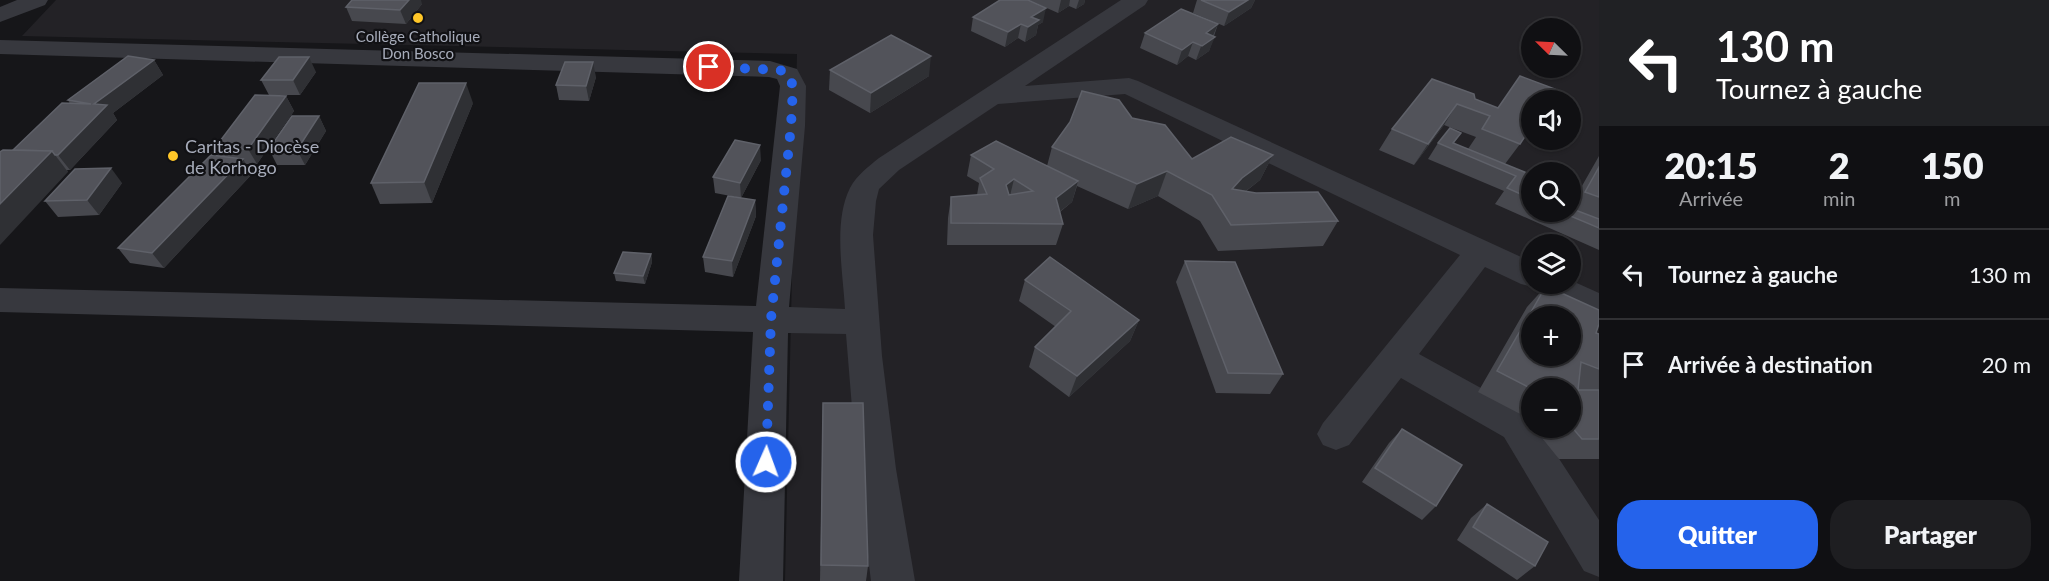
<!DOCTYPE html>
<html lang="fr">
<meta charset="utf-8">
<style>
:root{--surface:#101013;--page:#1e1e21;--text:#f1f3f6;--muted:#9c9da0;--line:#303033;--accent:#2563eb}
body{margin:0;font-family:Lato,sans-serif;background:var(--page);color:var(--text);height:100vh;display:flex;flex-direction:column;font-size:22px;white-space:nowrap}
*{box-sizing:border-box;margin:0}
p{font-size:20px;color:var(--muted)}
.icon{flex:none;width:33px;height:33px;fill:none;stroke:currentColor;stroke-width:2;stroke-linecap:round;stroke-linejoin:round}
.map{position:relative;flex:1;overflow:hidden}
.drawer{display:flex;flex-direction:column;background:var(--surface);width:450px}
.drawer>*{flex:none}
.top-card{background:#202124;color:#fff;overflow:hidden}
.needle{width:39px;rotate:294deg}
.fabs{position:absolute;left:1521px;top:18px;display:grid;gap:12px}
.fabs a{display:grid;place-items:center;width:60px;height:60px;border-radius:50%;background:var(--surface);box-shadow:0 2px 4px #0004,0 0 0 2px var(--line);font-size:30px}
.pin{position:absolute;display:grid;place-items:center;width:51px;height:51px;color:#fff;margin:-26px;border:3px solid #fff;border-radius:50%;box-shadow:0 2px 6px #0007}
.me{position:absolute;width:66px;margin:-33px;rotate:2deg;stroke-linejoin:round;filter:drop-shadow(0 0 4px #0008)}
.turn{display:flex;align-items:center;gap:21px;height:126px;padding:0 18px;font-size:27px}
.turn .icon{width:78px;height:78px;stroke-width:2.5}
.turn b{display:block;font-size:42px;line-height:51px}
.eta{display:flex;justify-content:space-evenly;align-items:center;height:102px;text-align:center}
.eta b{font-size:36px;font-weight:800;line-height:42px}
.cta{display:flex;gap:12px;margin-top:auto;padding:12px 18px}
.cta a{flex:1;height:69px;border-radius:24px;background:var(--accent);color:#fff;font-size:24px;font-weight:800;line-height:69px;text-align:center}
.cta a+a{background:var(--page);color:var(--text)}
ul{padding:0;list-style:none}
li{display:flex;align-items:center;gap:18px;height:90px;padding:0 18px;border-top:2px solid var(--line)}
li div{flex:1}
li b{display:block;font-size:22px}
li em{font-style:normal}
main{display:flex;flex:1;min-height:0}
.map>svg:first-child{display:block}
.built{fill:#232226;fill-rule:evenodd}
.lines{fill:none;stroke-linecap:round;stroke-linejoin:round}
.minor{fill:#37383e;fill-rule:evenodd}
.wall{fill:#47484e}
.shaded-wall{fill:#2f3034}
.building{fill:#52535a;stroke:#5f6169;stroke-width:1.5;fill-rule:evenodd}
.route{stroke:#2563eb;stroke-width:10;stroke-dasharray:0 18}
.poi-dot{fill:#ffc628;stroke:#111114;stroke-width:2}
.labels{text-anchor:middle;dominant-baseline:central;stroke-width:4.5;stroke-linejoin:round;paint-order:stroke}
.far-poi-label{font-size:15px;fill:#a7acba;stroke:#111114}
.poi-label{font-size:18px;fill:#a7acba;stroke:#111114;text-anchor:start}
</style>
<main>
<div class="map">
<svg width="1599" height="581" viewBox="0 0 1599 581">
<rect width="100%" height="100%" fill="#161619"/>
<!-- built -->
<path class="built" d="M56 0H1599V581H785L797 54 22 36ZM1532 28H1570V68H1532ZM1532 100H1570V140H1532ZM1532 172H1570V212H1532ZM1532 244H1570V284H1532ZM1532 316H1570V356H1532ZM1532 388H1570V428H1532Z"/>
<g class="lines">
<!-- minor -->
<g class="minor">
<polygon points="17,0 48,0 45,5 0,22 0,7"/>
<path d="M1121 0H1148L1145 5 1025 86 1129 78 1138 81 1532 262V284H1570V280L1599 293V319L1536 292 1533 287 1521 284 1485 267 1419 354 1530 415 1532 428H1539L1599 520V577L1584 571 1504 437 1401 378 1349 445 1336 450 1323 445 1317 434 1323 423 1460 255 1125 94 998 104 899 170 879 189 876 201 873 235 882 356 896 469 915 581H871L857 469 846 334 788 333 783 581H739L753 332 0 312V288L756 306 780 86 777 79 769 77 0 54V40L770 61 797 69 806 86 805 126 789 307 845 309C843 272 833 222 850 188 857 175 868 167 879 158Z"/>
</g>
</g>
<!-- wall -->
<g class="wall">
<polygon points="1029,0 1085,0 1084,4 1076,9 1069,6 1058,13"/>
<polygon points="1197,0 1255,0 1251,8 1224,26 1193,13"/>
<polygon points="422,4 406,24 352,21 346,7"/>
<polygon points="973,17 1043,22 1038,25 1036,35 1025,42 1018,38 1005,47 971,31"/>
<polygon points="1218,24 1209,51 1196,60 1188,56 1177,65 1140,48 1145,33"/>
<polygon points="154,60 163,75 113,113 117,120 70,170 67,170 68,172 13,150 70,104 68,100"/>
<polygon points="830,70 929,76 870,113 829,90"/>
<polygon points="316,72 300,95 269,95 261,80"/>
<polygon points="596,77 589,101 559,100 556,85"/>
<polygon points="1432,79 1475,99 1520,144 1505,164 1532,175 1532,212 1570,212 1570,207 1599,156 1599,250 1495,204 1504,191 1428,159 1438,143 1461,133 1454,143 1468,149 1476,137 1444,125 1414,165 1379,150 1392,129"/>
<polygon points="286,96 294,111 257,164 246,164 252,174 164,268 130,263 118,248 219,156 214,149"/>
<polygon points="473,103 432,203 380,204 371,183"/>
<polygon points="319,116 326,131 305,165 277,165 269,149"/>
<polygon points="1132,118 1192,159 1273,155 1260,180 1245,192 1338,221 1323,246 1218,251 1200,221 1158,196 1128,209 1077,186 1072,202 1060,212 1063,224 1056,245 947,245 948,218 951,197 977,195 979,183 967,176 971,155 1047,166 1052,147"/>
<polygon points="761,160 741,198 715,193 713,177"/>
<polygon points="122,183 99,215 58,217 45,201"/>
<polygon points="755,200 756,216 733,277 705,272 703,257"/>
<polygon points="651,254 652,262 645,284 616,281 614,273"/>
<polygon points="1185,261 1283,374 1270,394 1216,393 1176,282"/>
<polygon points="1025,280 1139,320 1130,341 1069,397 1029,367 1035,347 1056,327 1019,301"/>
<polygon points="1546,286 1599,334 1599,459 1559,459 1534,428 1570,428 1570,388 1532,388 1532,424 1526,417 1478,392 1527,307"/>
<polygon points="823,403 868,566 866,581 820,581"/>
<polygon points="1402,429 1436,506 1422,520 1362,482 1389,443"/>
<polygon points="1487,504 1535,566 1517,580 1457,540 1471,518"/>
</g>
<!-- shaded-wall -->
<g class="shaded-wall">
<polygon points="409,0 421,0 422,4 406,24 400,10"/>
<polygon points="1061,0 1070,0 1069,6 1058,13"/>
<polygon points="1079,0 1085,0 1084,4 1076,9"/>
<polygon points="1248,0 1255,0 1251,8 1224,26 1229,12"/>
<polygon points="1046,8 1043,22 1038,25 1036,35 1025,42 1028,27 1031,17"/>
<polygon points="1021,24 1018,38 1005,47 1008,32"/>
<polygon points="1218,24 1212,38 1215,37 1209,51 1196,60 1206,33"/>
<polygon points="1193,42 1188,56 1177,65 1182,50"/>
<polygon points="931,56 929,76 870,113 871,93"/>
<polygon points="309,57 316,72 300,95 293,80"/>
<polygon points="154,60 163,75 113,113 117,120 70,170 58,155 94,104"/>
<polygon points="593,62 596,77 589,101 586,86"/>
<polygon points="466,83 473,103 432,203 424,182"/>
<polygon points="286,96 294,111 257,164 248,149"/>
<polygon points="1457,104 1444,125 1414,165 1428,144"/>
<polygon points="319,116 326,131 305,165 297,150"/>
<polygon points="760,145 761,160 741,198 740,183"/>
<polygon points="52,151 68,172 0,245 0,204"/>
<polygon points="1273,155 1260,180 1230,203 1232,189 1242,178"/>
<polygon points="243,159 252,174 164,268 152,253"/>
<polygon points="111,168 122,183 99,215 87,200"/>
<polygon points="1167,171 1158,196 1128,209 1137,184"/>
<polygon points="1014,179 1009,200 1006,185"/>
<polygon points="1078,181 1072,202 1050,219 1056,198"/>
<polygon points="755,200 756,216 733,277 732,261"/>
<polygon points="651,254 652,262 645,284 643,276"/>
<polygon points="1139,320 1130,341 1069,397 1077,376"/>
</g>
<!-- building -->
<g class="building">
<polygon points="352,0 409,0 400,10 346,7"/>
<polygon points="1000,0 1028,0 1046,8 1031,17 1039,20 1028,27 1021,24 1008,32 973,17"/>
<polygon points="1201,0 1248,0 1229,12"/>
<polygon points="1181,9 1218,24 1206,33 1215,37 1202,46 1193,42 1182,50 1145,33"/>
<polygon points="891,35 931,56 871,93 830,70"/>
<polygon points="128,56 154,60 94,104 107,105 58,155 55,155 52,151 13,150 62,103 91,104 68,100"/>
<polygon points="279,57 309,57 293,80 261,80"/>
<polygon points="565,62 593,62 586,86 556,85"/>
<polygon points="1520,76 1555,89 1547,100 1532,100 1532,126 1520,144 1482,129 1490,116 1457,104 1428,144 1392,129 1432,79 1474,94 1475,99 1498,108"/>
<polygon points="419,83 466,83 424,182 371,183"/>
<polygon points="1082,91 1119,100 1132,118 1165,125 1192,159 1231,137 1273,155 1242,178 1232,189 1256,193 1318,192 1338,221 1231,225 1212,195 1167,171 1137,184 1052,147 1070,122"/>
<polygon points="255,95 286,96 248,149 214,149"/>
<polygon points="292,116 319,116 297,150 269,149"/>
<polygon points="1450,128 1461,133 1453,143 1532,175 1532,199 1507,188 1516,176 1438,143"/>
<polygon points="735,140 760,145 740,183 713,177"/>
<path d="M996 141 1078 181 1056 198 1063 224 951 223V197L987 194 980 178 994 169 971 155ZM1014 179 1033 191 1009 195 1006 185Z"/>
<polygon points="3,150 52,151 0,204 0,152"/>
<polygon points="211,155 243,159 152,253 118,248"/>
<polygon points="1599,167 1599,197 1585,192"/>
<polygon points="111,168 87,200 45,201 75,169"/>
<polygon points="728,196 755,200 732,261 703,257"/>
<polygon points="1570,208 1599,219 1599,228 1561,212 1570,212"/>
<polygon points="623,252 651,254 643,276 614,273"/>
<polygon points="1050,257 1139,320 1077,376 1035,347 1071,311 1025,280"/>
<polygon points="1185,261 1235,262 1283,374 1228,373"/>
<path d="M1546 286 1599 310V324L1596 333 1599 334V369L1581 362 1578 390H1599V439H1582L1570 425V388L1532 389 1497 371ZM1532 316H1570V356H1532Z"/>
<polygon points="823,403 863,403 868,566 821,565"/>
<polygon points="1402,429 1462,465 1436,506 1375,468"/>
<polygon points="1487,504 1548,542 1535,566 1473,527"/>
</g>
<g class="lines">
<!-- route -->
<polyline class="route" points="709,67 780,70 788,74 793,86 791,126 771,319 766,462"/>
</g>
<!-- markers -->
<g class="poi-dot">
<circle cx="418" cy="18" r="6"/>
<circle cx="173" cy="156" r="6"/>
</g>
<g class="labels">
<!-- far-poi labels -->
<g class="far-poi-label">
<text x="418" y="36">Collège Catholique<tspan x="418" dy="17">Don Bosco</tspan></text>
</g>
<!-- poi labels -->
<g class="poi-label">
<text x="185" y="146">Caritas - Diocèse<tspan x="185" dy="21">de Korhogo</tspan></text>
</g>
</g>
</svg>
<div class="fabs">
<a><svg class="needle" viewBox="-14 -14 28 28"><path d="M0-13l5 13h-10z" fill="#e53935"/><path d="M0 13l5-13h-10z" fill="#9c9da0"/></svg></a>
<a><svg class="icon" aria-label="sound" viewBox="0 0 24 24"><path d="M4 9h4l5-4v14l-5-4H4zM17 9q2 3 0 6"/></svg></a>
<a><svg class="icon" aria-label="search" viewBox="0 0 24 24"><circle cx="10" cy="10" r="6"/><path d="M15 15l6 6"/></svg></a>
<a><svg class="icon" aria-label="layers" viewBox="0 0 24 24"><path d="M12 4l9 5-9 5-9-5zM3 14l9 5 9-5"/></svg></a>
<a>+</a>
<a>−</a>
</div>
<div class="pin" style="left:709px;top:67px;background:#d93025"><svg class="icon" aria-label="arrive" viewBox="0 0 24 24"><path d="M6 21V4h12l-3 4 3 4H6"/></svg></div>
<svg class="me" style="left:766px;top:462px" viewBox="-20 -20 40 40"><circle r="17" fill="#2563eb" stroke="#fff" stroke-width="3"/><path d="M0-11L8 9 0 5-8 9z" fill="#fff"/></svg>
</div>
<section class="drawer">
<div class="top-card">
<div class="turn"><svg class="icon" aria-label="left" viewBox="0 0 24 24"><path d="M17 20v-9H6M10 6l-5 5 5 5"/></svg><div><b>130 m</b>Tournez à gauche</div></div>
</div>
<div class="eta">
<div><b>20:15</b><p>Arrivée</p></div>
<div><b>2</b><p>min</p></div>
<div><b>150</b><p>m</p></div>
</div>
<ul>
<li><svg class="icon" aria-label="left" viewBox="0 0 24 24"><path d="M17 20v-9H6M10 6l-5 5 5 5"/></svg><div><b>Tournez à gauche</b></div><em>130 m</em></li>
<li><svg class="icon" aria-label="arrive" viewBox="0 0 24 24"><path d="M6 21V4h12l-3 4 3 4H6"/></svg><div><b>Arrivée à destination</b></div><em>20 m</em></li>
</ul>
<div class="cta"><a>Quitter</a><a>Partager</a></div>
</section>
</main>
